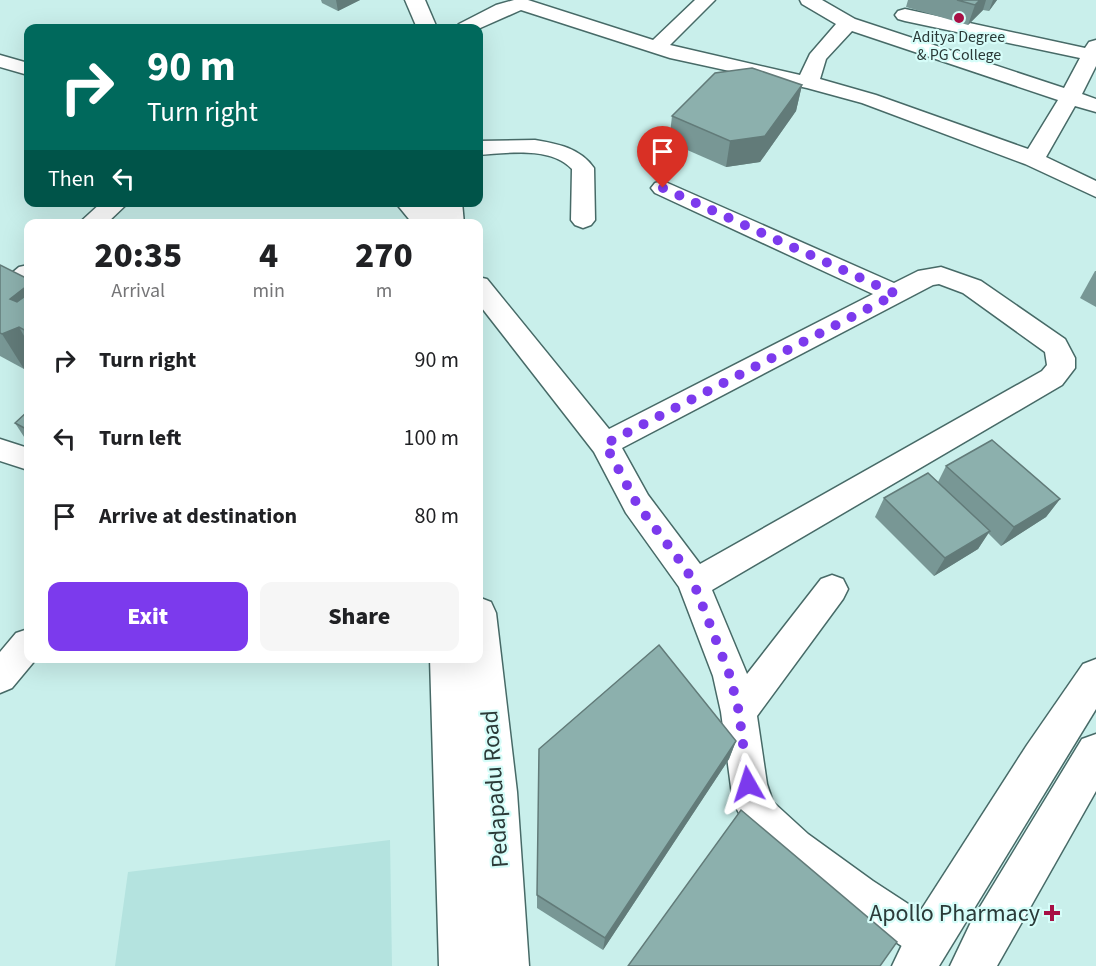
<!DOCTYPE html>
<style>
:root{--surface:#fff;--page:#f6f6f6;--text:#202124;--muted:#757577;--accent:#7c3aed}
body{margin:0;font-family:"Source Sans 3",sans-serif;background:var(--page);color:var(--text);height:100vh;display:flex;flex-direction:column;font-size:22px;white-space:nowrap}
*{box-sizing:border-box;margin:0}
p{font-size:20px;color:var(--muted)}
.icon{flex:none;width:33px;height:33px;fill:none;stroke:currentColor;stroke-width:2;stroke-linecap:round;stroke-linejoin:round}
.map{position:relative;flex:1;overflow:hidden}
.drawer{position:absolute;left:24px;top:219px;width:459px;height:444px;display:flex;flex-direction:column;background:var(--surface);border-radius:12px;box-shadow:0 6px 24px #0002}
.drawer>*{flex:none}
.hud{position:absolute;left:24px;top:24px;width:459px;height:183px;border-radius:12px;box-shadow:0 6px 24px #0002;background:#00695c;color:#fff;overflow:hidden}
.pin{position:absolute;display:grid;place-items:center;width:51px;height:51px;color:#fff;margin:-62px -26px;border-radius:50% 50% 50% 0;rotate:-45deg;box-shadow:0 0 6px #0007}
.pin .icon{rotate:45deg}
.me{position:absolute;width:66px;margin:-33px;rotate:354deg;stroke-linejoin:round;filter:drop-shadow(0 0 4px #0008)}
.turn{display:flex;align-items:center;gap:21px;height:126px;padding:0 24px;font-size:27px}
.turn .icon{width:78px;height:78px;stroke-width:2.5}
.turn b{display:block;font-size:42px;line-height:51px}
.then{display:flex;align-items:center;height:57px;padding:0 24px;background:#0003;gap:12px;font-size:22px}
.eta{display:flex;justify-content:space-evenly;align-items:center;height:102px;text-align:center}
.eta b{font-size:36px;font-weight:800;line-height:42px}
.action{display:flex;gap:12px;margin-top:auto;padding:12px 24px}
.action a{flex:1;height:69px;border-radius:12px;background:var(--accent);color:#fff;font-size:24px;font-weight:800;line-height:69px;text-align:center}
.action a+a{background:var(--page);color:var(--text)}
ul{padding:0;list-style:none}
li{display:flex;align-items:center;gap:18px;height:78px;padding:0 24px}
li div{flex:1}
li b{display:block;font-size:22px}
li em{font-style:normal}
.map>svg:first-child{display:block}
.built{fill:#b4e3df}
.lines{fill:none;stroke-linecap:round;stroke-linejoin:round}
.street-casing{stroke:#476a67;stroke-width:3}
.secondary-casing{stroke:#476a67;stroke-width:3}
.street{fill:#fff;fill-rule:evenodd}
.secondary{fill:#fff;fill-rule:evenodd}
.wall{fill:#789795}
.shaded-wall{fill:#627b79}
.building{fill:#8cb0ad;stroke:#627b79;stroke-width:1.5}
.route{stroke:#7c3aed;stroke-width:10;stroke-dasharray:0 18}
.poi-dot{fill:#a71045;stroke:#d6fdf9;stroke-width:2}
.labels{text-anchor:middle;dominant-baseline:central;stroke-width:4.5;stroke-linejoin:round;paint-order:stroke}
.far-poi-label{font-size:16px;fill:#2b3a38;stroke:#d6fdf9}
.near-street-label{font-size:24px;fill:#2b3a38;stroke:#d6fdf9}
.near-poi-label{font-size:24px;fill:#2b3a38;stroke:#d6fdf9;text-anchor:end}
</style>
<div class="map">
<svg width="1096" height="966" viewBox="0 0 1096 966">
<rect width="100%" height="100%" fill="#c9efeb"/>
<!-- built -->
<polygon class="built" points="390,840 392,966 115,966 128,872"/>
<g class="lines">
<!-- street casing -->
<g class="street-casing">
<g id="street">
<path d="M514 0H528L653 40 695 0H715L670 45 800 75 810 54 836 24 802 4 800 0H822L855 19 1064 88 1080 58 905 21 898 19 895 15 898 11 905 9 1085 48 1089 42 1096 40V66L1082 94 1096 99V112L1075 106 1046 157 1096 181V197L1025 164 862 103 807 88 670 58 521 10 478 29 456 28 459 24 496 5ZM852 31 1058 100 1028 149 876 95 820 79 826 59Z"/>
<polygon points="0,55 28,63 28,75 0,67"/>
<path d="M535 140C558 144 580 148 594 168L595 220 591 225 583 228 575 225 571 220 572 169C550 146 508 153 478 155V141Z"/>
<path d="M663 181 894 283 918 271 941 267 981 281 1065 339 1075 358V368L1062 385 712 590 747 674 821 579 832 575 843 579 848 589 843 599 757 716 767 784 773 802 808 834 873 881 942 926 948 940 942 954 928 960 914 954 845 909 780 862 747 828 733 802 721 712 713 676 679 587 626 513 594 452 478 303V277L487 279 609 429 873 294 655 193 651 188 655 183ZM939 284 963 293 1045 352 1047 365 1042 371 700 564 648 495 622 448 933 285Z"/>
<polygon points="102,202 129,202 106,224 78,224"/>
<polygon points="395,202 420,202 439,224 413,224"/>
<polygon points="28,265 28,286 9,303 0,306 0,283 19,267"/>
<polygon points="0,439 28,448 28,470 0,461"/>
<polygon points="28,629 28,658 37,658 12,688 0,693 0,652 16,633"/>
</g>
</g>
<!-- secondary casing -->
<g class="secondary-casing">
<g id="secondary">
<polygon points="405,0 425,0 437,28 417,28"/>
<polygon points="412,202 462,202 464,224 414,224"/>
<polygon points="478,597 491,602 496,613 517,792 529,966 439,966 430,658 478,658"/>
<polygon points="1096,659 1096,709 939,966 892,966 912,924 1027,745 1083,664"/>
<polygon points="1096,734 1096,791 997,966 950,966 972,920 1082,739"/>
</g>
</g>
<!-- street -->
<use href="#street" class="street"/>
<!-- secondary -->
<use href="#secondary" class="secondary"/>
</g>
<!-- wall -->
<g class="wall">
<polygon points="321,0 360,0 338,11 322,3"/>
<polygon points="908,0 997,0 989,11 983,10 968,25 906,7"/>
<polygon points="802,85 796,111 760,162 726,167 669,142 672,116"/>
<polygon points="0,265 28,279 28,367 24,369 0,356"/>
<polygon points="1095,271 1096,271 1096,307 1080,298"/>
<polygon points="28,411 28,443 15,423"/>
<polygon points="946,466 1060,499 1046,517 1001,546 988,533 978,549 934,576 875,517 884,498 938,482"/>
<polygon points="736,741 729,759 603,950 537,908 537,895"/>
</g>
<!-- shaded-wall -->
<g class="shaded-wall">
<polygon points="336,0 360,0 338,11"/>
<polygon points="980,0 986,0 983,10 968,25 975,5"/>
<polygon points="993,0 997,0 989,11"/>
<polygon points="802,85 796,111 760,162 726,167 730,141"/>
<polygon points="28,285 28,330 10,299"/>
<polygon points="19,327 28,343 28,367 24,369 2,334"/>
<polygon points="1060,499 1046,517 1001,546 1014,527"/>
<polygon points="990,531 978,549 934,576 945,558"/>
<polygon points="736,741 729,759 603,950 605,938"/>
</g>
<!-- building -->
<g class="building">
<polygon points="957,0 980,0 975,5"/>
<polygon points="752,68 802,85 765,136 730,141 672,116 715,73"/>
<polygon points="0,265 28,279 28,285 10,299 17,302 24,297 28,299 28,332 19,327 2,334 0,333"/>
<polygon points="28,411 28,430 15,423"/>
<polygon points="992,440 1060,499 1014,527 946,466"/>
<polygon points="928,473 990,531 945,558 884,498"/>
<polygon points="659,645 736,741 605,938 537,895 539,749"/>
<polygon points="741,810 897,942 880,966 628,966"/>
</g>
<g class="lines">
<!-- route -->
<polyline class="route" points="663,188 896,294 605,444 637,504 686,569 694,584 730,676 739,712 748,784"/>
</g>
<!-- markers -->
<g class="poi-dot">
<circle cx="959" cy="18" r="6"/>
<path d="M1049 904h6v6h6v6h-6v6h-6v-6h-6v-6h6z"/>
</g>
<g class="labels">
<!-- far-poi labels -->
<g class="far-poi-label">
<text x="959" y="37">Aditya Degree<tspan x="959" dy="18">&amp; PG College</tspan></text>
</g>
<!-- near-street labels -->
<g class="near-street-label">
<text transform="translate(495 789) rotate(-94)">Pedapadu Road</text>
</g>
<!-- near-poi labels -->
<g class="near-poi-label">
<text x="1040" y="913">Apollo Pharmacy</text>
</g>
</g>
</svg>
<div class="pin" style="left:663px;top:188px;background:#d93025"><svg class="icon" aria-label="arrive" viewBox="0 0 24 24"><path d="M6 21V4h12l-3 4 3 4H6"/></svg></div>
<svg class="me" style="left:748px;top:784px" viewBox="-20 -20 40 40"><path d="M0-17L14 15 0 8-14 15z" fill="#7c3aed" stroke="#fff" stroke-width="4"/></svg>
<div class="hud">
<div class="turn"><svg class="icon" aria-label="right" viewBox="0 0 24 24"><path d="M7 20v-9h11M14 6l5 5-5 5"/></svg><div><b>90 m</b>Turn right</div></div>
<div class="then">Then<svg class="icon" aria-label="left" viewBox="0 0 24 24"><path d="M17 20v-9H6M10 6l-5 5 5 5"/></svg></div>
</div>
<section class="drawer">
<div class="eta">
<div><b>20:35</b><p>Arrival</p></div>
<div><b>4</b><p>min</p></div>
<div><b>270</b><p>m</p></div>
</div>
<ul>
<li><svg class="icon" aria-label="right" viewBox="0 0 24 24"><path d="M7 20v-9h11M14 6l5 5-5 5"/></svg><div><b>Turn right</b></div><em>90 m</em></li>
<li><svg class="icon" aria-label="left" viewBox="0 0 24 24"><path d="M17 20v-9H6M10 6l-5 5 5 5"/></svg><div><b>Turn left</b></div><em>100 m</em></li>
<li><svg class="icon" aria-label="arrive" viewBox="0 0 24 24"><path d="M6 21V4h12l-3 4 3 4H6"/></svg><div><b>Arrive at destination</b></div><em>80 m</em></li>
</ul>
<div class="action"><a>Exit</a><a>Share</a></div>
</section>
</div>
